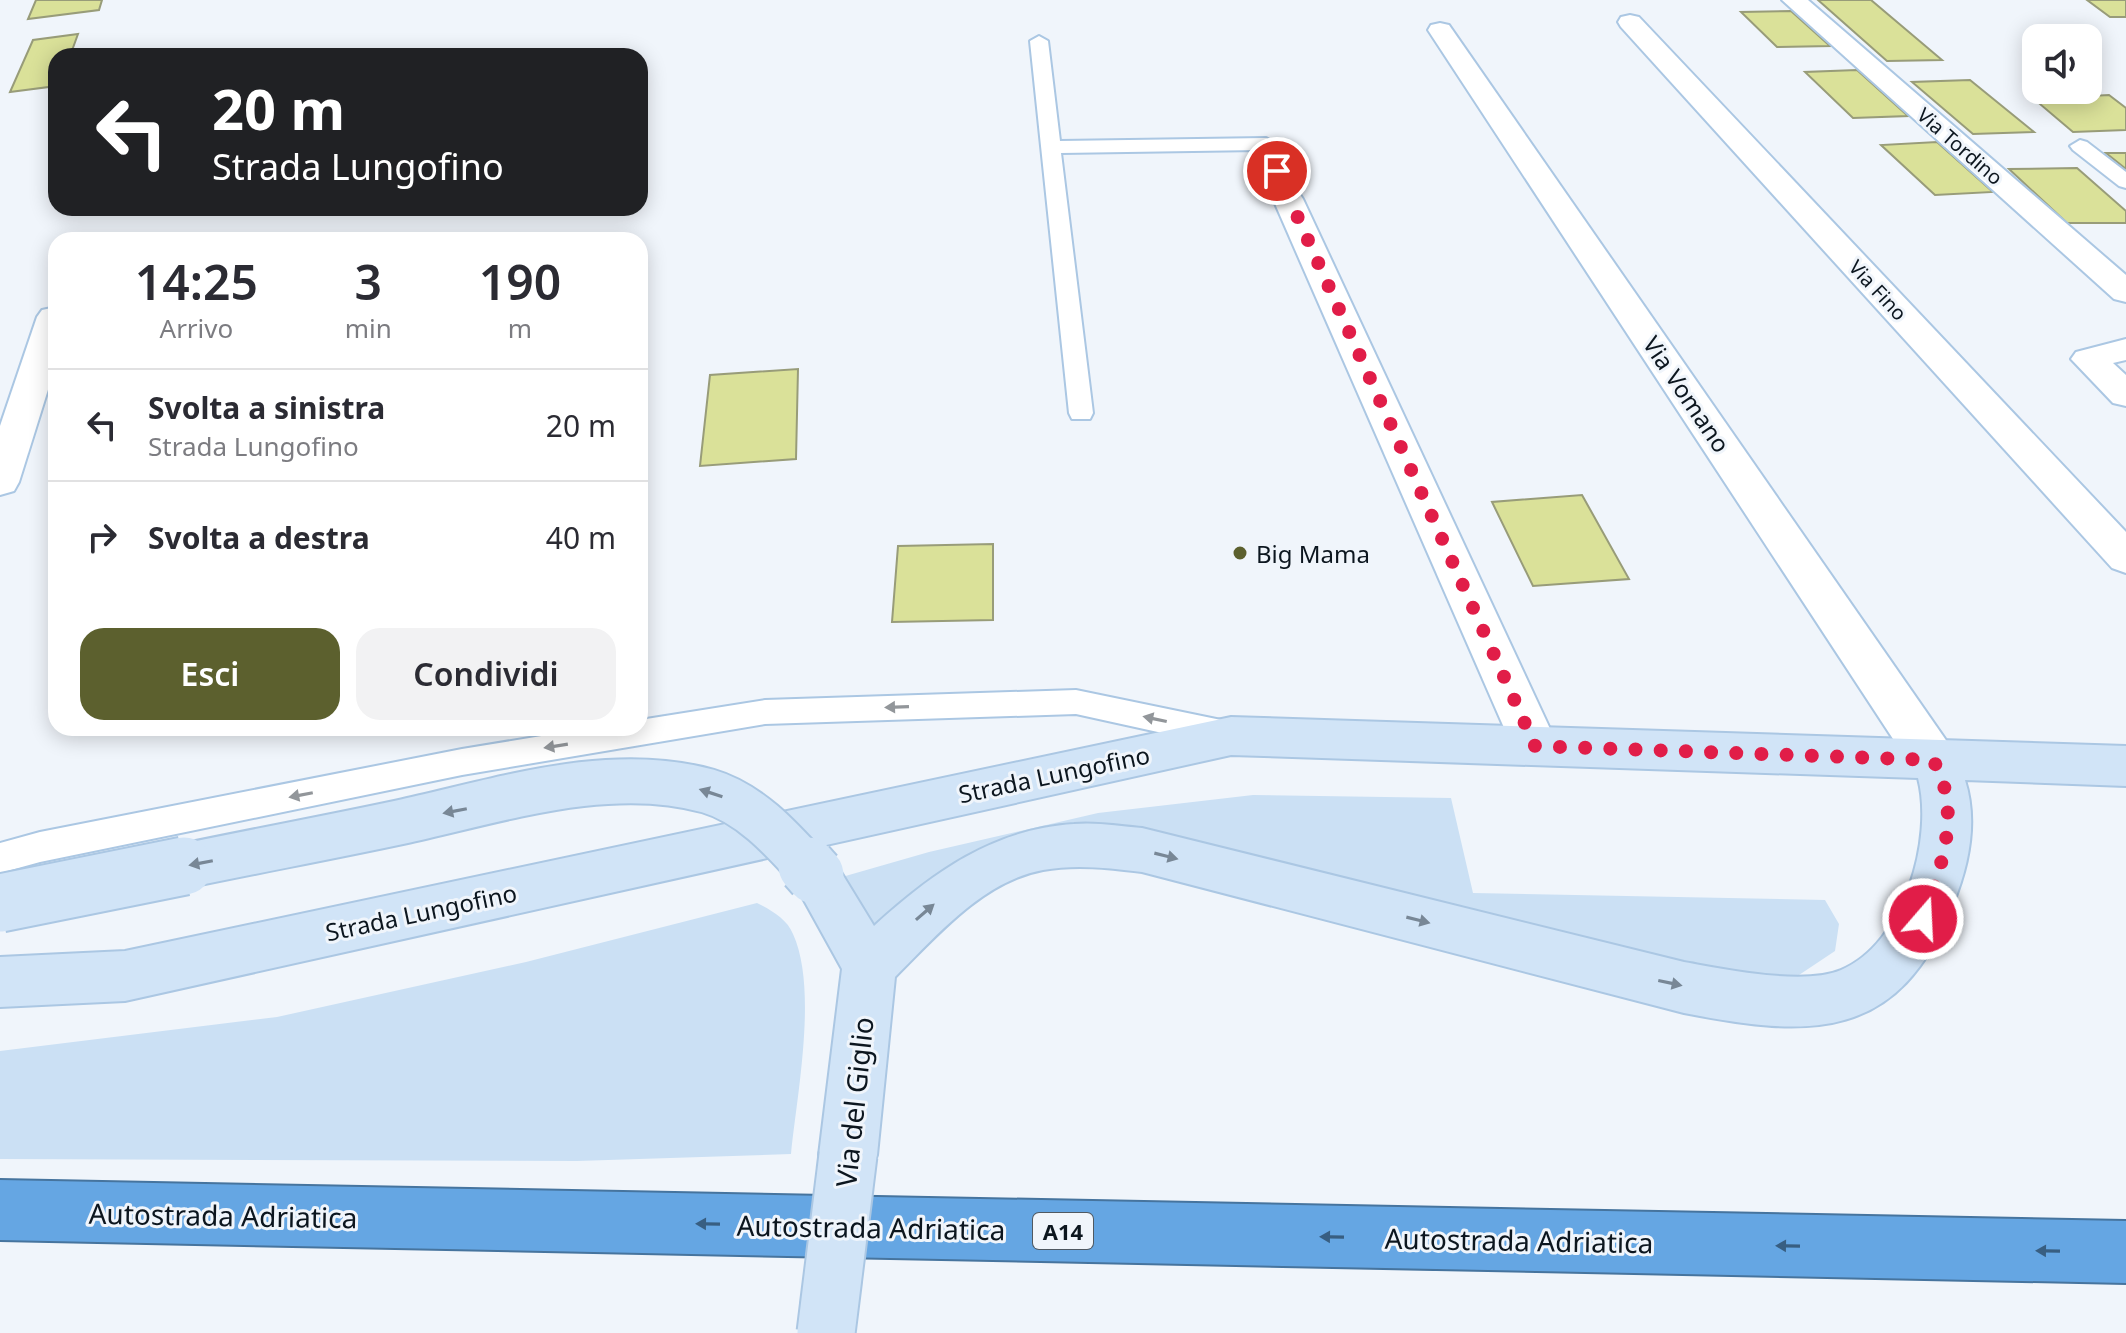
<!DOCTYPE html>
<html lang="it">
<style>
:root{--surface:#fff;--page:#f2f2f3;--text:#2b2b33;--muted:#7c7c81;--line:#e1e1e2;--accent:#5c602e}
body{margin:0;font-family:"Noto Sans",sans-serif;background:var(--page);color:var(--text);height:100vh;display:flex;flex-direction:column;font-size:30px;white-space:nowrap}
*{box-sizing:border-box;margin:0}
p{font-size:26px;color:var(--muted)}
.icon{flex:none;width:44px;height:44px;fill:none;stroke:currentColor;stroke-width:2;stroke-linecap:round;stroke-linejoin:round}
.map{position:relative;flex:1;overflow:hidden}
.side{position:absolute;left:48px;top:232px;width:600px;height:504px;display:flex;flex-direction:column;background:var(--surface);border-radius:24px;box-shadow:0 4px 20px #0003}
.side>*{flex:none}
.guide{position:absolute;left:48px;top:48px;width:600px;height:168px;border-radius:24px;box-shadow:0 4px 20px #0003;background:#202124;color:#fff;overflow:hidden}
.tools{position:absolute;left:2022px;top:24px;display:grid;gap:16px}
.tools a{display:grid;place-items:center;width:80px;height:80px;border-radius:16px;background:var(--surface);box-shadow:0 4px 20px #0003;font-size:40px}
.pin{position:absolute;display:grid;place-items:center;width:68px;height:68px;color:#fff;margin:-34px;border:4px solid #fff;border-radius:50%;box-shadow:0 2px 8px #0007}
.me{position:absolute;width:88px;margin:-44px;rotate:19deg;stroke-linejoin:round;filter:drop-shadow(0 0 6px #0008)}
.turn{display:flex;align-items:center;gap:28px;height:168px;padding:0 32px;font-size:36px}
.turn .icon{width:104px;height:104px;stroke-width:2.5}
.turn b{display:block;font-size:56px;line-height:68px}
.eta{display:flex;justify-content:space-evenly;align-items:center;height:136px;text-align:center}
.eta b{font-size:48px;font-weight:600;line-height:56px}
.cta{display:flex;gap:16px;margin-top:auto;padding:16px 32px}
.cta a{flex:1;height:92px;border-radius:24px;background:var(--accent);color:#fff;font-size:32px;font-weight:600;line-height:92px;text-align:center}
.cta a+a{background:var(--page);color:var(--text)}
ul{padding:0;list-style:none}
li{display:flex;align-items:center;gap:24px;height:112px;padding:0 32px;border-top:2px solid var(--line)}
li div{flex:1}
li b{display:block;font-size:30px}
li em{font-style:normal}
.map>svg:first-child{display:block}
.green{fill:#cbe0f4}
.building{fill:#dae199;stroke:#989c79;stroke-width:2}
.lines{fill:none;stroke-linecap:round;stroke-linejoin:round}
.lane-casing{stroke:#abc7e3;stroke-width:4}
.street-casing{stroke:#abc7e3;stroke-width:4}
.secondary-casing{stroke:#abc7e3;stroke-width:4}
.highway-casing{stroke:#46749e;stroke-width:4}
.lane{fill:#fff;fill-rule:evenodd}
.street{fill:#fff;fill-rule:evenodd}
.secondary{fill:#d1e4f7;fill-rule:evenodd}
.highway{fill:#65a6e3;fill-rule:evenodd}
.secondary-bridge-far1-casing{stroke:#abc7e3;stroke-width:48;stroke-linecap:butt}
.secondary-bridge-casing{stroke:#abc7e3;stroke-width:61;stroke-linecap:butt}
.secondary-bridge-far1{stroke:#d1e4f7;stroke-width:44}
.secondary-bridge{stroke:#d1e4f7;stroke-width:57}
.oneway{fill:#92969a}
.oneway2{fill:#788796}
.oneway3{fill:#385e81}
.route{stroke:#e11d48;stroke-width:14;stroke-dasharray:0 25.2}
.poi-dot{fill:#5c602e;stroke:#f0f5fb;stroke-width:3}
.labels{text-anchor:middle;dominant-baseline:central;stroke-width:6;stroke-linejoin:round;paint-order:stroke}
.far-street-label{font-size:20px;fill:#0c161f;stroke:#f0f5fb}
.shield{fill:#f0f5fb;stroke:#505961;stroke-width:2}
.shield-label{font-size:22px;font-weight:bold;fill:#0c161f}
.street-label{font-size:24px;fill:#0c161f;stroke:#f0f5fb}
.poi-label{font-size:24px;fill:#0c161f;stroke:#f0f5fb;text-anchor:start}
.near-street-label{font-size:28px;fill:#0c161f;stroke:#f0f5fb}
</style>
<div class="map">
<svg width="2126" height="1333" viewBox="0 0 2126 1333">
<rect width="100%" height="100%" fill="#f0f5fb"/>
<!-- green -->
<g class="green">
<polygon points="1253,795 1451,798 1473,893 1825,900 1839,924 1835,951 1796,977 1717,980 1069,840 875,931 842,877 929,852 1098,813"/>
<path d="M757 903C771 910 787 919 793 934 818 989 797 1094 791 1154L577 1161 0 1159V1051L277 1017 526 962Z"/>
</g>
<!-- building -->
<g class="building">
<polygon points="36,0 102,0 99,10 28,19"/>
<polygon points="1818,0 1871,0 1942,60 1887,61"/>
<polygon points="2087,0 2126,0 2126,17 2110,17"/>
<polygon points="1791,11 1830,46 1777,47 1741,12"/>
<polygon points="78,34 70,56 56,56 56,86 10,92 33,40"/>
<polygon points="1857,70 1908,116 1853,118 1805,72"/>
<polygon points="1970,80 2034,132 1973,134 1912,82"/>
<polygon points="2109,95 2126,108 2126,130 2073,132 2034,99"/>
<polygon points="1937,142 1993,192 1935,195 1881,145"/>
<polygon points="2106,153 2126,153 2126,169"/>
<polygon points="2077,168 2126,211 2126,223 2067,223 2009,169"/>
<polygon points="798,369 796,459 700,466 710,375"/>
<polygon points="1582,495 1629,579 1533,586 1492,502"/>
<polygon points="993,544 993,620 892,622 898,546"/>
</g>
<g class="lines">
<!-- lane casing -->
<g class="lane-casing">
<g id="lane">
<polygon points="1039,36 1048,41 1060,141 1266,138 1276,144 1298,199 1288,205 1281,203 1259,150 1061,153 1093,413 1090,419 1072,419 1069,413 1030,41"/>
<polygon points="2080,140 2087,142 2126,172 2126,188 2119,186 2073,150 2070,146"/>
<polygon points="1076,690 1226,721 1237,725 1242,734 1237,743 1226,747 1076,714 765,724 462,775 40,862 0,873 0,843 40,832 462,749 590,728 640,728 640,720 765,700"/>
</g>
</g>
<!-- street casing -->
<g class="street-casing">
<g id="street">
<polygon points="1782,0 1808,0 2126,275 2126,302 2114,299"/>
<polygon points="1630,15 1639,17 2126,532 2126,573 2112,568 1621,27 1618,22 1621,17"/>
<polygon points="1440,23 1449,25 1950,746 1956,760 1950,774 1933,779 1916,774 1428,30 1431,25"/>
<polygon points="1288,190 1299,193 1303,199 1558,746 1551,759 1535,765 1519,759 1512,746 1273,199 1277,193"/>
<polygon points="56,307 56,364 19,482 14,491 0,495 0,426 37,317 42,310"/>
<polygon points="2126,339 2126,360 2113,363 2126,375 2126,406 2113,403 2071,359 2076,352"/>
</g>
</g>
<!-- secondary casing -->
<g class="secondary-casing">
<path id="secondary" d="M1231 717 2126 746V786L1965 780C1978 821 1969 865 1953 904 1899 1042 1811 1038 1684 1013L1142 872C1109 868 1076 864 1043 870 983 881 936 936 895 977L877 1155 869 1176 848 1184 827 1176 819 1155 842 969 790 875 797 859 815 853 833 859 874 926C932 873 993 829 1074 824 1097 822 1119 826 1142 828L1684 962C1724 969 1803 986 1841 970 1904 944 1934 838 1918 778L1231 755 125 1001 0 1007V957L125 951Z"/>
</g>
<!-- highway casing -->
<g class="highway-casing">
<polygon id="highway" points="0,1180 2126,1221 2126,1283 0,1240"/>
</g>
<!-- lane -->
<use href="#lane" class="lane"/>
<!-- street -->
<use href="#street" class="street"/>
<!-- secondary -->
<use href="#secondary" class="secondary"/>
<!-- highway -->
<use href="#highway" class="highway"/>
<!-- secondary-bridge-far1 casing -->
<g class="secondary-bridge-far1-casing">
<path id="secondary-bridge-far1" d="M174 868C250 852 326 838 401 822 498 801 609 763 708 791 749 803 780 837 808 868"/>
</g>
<!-- secondary-bridge casing -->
<g class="secondary-bridge-casing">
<g id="secondary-bridge">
<polyline points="807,866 815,875"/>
<polyline points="0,903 184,866"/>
<polyline points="826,1333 848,1155"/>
</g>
</g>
<!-- secondary-bridge-far1 -->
<use href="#secondary-bridge-far1" class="secondary-bridge-far1"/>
<!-- secondary-bridge -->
<use href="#secondary-bridge" class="secondary-bridge"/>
</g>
<!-- one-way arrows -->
<defs><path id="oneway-solid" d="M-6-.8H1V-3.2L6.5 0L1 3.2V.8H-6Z" transform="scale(2)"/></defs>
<g class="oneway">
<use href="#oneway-solid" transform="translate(897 707) rotate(178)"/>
<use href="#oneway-solid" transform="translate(1155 719) rotate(-168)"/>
<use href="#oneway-solid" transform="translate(556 746) rotate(171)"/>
<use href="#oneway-solid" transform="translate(301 795) rotate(169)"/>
</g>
<g class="oneway2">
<use href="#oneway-solid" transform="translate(711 793) rotate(-162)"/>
<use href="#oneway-solid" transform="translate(455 811) rotate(169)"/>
<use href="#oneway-solid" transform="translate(1166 856) rotate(14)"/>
<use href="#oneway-solid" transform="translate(201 863) rotate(169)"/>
<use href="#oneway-solid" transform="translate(925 912) rotate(-41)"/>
<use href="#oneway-solid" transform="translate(1418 920) rotate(14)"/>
<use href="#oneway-solid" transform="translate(1670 983) rotate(12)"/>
</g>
<g class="oneway3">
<use href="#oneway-solid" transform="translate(708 1224) rotate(-179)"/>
<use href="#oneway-solid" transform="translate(1332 1237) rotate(-179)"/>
<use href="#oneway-solid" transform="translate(1788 1246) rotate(-179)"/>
<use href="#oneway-solid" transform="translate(2048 1251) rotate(-179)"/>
</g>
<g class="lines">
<!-- route -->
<path class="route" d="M1277 171 1535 746 1933 760C1963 811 1941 867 1923 919"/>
</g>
<!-- markers -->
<circle class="poi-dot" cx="1240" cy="553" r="8"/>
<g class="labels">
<!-- far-street labels -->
<g class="far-street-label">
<text transform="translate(1960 146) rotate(41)">Via Tordino</text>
<text transform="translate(1878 290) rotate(47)">Via Fino</text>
</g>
<!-- shield labels -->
<rect class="shield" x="1033" y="1213" width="60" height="36" rx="6"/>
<g class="shield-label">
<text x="1063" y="1231">A14</text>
</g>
<!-- street labels -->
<g class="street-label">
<text transform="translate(1687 394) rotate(56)">Via Vomano</text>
<text transform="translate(1054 774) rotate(-12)">Strada Lungofino</text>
<text transform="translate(421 912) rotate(-12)">Strada Lungofino</text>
</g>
<!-- poi labels -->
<g class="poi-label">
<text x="1256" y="553">Big Mama</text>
</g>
<!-- near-street labels -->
<g class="near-street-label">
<text transform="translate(854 1102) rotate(-84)">Via del Giglio</text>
<text transform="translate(223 1215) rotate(1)">Autostrada Adriatica</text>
<text transform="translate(871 1227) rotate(1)">Autostrada Adriatica</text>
<text transform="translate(1519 1240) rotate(1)">Autostrada Adriatica</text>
</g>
</g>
</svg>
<div class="tools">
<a><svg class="icon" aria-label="sound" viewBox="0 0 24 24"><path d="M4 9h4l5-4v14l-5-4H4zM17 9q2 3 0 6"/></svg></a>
</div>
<div class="pin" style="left:1277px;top:171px;background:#d93025"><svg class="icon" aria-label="arrive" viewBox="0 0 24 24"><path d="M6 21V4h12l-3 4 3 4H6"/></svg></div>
<svg class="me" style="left:1923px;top:919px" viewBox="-20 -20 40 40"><circle r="17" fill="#e11d48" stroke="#fff" stroke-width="3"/><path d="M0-11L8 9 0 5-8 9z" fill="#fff"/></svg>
<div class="guide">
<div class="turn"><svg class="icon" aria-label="left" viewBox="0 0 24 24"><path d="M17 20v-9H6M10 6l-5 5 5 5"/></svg><div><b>20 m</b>Strada Lungofino</div></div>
</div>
<section class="side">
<div class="eta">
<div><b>14:25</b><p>Arrivo</p></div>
<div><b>3</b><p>min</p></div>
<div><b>190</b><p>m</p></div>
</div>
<ul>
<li><svg class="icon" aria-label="left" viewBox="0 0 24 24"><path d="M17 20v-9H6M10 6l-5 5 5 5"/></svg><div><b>Svolta a sinistra</b><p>Strada Lungofino</p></div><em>20 m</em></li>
<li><svg class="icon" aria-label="right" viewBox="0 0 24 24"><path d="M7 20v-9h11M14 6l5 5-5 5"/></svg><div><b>Svolta a destra</b></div><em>40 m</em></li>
</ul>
<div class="cta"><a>Esci</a><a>Condividi</a></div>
</section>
</div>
